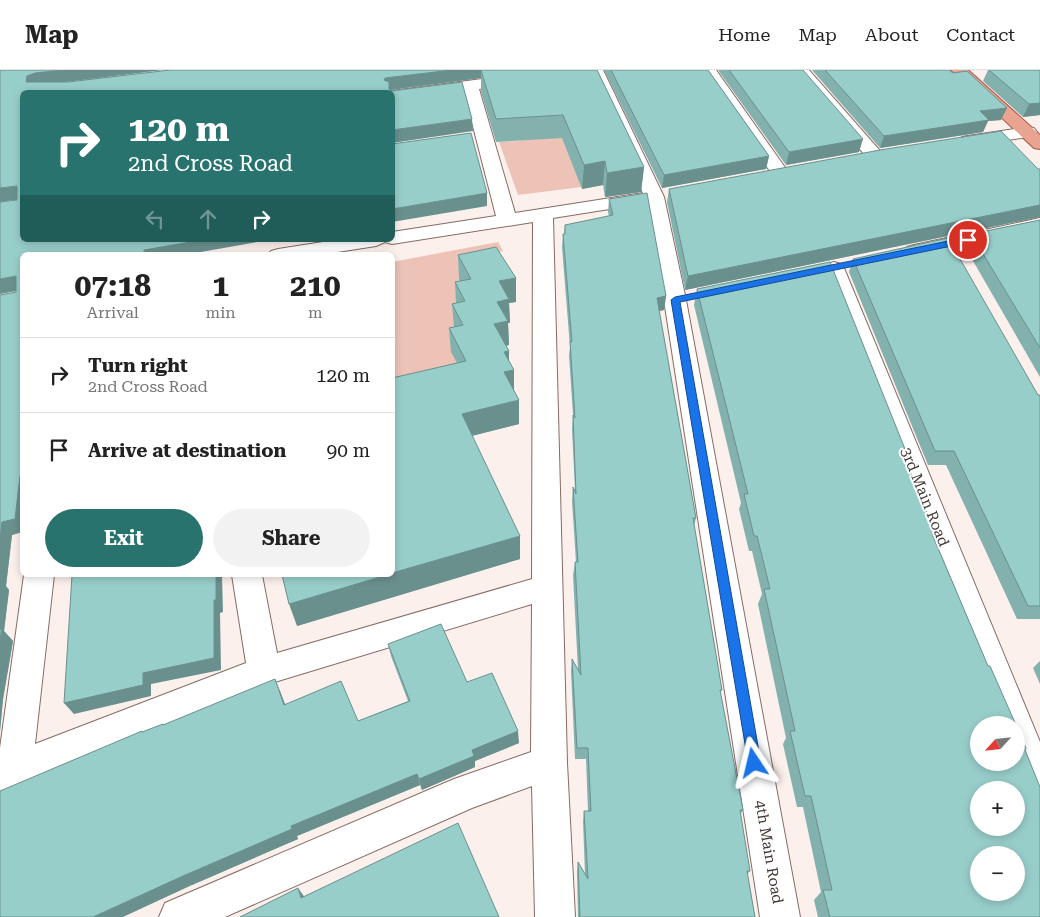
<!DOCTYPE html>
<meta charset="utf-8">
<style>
:root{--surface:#fff;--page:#f2f2f2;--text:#222;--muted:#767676;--line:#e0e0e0;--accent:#29736e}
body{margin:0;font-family:"Roboto Serif",serif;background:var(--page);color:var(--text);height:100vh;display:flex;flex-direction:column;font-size:19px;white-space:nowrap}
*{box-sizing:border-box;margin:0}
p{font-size:16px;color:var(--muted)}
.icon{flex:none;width:28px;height:28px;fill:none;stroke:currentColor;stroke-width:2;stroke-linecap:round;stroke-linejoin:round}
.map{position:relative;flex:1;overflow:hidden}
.details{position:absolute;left:20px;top:182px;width:375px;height:325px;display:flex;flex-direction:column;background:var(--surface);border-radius:8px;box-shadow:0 2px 8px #0003}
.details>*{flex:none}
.hud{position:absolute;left:20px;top:20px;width:375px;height:152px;border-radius:8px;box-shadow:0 2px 8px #0003;background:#29736e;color:#fff;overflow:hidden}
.needle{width:32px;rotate:243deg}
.controls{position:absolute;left:970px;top:646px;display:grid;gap:10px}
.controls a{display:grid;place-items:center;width:55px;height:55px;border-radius:50%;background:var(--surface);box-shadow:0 2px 8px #0003;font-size:25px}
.pin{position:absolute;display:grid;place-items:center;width:42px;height:42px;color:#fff;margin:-21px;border:2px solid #fff;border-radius:50%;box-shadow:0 1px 5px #0007}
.me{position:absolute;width:55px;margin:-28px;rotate:350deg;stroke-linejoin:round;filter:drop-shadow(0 0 4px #0008)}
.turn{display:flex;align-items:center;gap:18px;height:105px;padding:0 25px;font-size:22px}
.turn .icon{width:65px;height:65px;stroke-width:2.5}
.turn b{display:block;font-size:35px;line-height:42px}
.lanes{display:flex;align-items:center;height:48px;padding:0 25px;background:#0003;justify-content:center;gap:25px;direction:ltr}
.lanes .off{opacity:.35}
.eta{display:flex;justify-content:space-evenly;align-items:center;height:85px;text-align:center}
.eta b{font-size:30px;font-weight:700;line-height:35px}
.cta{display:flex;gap:10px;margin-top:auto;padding:10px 25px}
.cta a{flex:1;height:58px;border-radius:30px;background:var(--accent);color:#fff;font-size:20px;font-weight:700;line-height:58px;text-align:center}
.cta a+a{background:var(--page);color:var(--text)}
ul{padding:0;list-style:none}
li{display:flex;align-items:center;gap:15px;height:75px;padding:0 25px;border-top:1px solid var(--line)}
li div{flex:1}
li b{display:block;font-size:19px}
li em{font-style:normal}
header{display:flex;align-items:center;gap:30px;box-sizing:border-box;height:70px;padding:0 25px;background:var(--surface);border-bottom:1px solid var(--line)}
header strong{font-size:24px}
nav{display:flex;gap:28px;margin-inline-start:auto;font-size:18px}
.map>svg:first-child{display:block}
.green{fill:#edc3b8}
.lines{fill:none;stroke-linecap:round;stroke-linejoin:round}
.minor-casing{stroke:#866c65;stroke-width:2}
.major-casing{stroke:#a55641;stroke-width:2}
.minor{fill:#fff;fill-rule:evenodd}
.major{fill:#e9a491;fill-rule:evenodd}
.wall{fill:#83b1ae}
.shaded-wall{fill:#6a908d}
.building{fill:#98ceca;stroke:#6a908d;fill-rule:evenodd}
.route{fill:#1a73e8;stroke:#114b97}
.labels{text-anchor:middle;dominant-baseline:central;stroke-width:4;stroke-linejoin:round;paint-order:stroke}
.street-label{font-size:15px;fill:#433734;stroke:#fff}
</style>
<header>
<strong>Map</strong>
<nav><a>Home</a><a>Map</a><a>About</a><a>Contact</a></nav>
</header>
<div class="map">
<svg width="1040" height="847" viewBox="0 0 1040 847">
<rect width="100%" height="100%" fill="#fcf0ec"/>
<!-- green -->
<g class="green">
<polygon points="546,47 614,113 518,125 499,72 520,71"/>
<polygon points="498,172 503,181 466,189 472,233 468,315 393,333 392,192"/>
</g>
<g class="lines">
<!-- minor casing -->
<g class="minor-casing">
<g id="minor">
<polygon points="587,0 603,0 664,127 686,230 800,847 760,847 664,230 647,133 553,148 567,693 575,847 535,847 532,716 472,738 225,847 159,847 165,833 454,709 531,682 532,534 268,614 0,722 0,678 24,505 54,505 35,674 246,593 232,505 262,505 277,583 532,509 533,152 392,174 385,172 376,176 318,185 268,185 271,181 278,179 336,170 392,170 392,162 496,146 464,21 392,31 392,22 387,22 392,21 519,4 524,6 527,9 524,12 479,19 515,143 643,123"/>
<polygon points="700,0 716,0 789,103 786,107 780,108 774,107"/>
<polygon points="793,0 809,0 881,82 884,86 881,90 875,91 869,90"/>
<polygon points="1028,57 1034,58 1037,62 1034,66 968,76 962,75 959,71 962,67 968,66"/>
<polygon points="1040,148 1040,160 914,187 907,185 904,181 907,177 914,175"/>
<polygon points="834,192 841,194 844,198 1040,672 1040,733 1027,728 1013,692 1016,692 1016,655 999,655 824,198 827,194"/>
</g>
</g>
<!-- major casing -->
<g class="major-casing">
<polygon id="major" points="951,0 968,0 1040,65 1040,79 1034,78"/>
</g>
<!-- minor -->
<use href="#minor" class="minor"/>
<!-- major -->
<use href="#major" class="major"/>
</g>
<!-- wall -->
<g class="wall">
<polygon points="0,0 162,0 65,12 68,12 170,0 597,0 644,97 641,122 605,127 603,115 582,119 562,68 496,72 481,22 481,8 390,20 473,61 392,22 201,182 201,184 22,185 22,462 12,465 6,516 9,520 4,561 13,571 3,629 0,661 0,225 16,222 17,130"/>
<polygon points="604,0 708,0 769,86 766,99 662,118"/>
<polygon points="718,0 803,0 859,82 786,95"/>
<polygon points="812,0 949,0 1001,50 988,51 983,62 880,78"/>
<polygon points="988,0 1040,0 1040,45 1023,47 983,11"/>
<polygon points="1040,99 1040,147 685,220 667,132 669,119"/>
<polygon points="609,129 666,226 664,240 659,241 696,448 694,456 722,620 720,623 743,740 740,745 750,801 747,804 755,847 578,847 577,802 578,792 585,805 583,751 584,741 588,741 586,689 575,689 571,601 572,589 578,600 573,505 575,492 576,492 572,431 573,417 575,420 572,359 573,345 569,285 570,277 562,177 563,164 564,164 565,155 609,146 608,142"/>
<polygon points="1040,150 1040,307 965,177 971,164"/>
<polygon points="458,185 516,208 516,232 509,233 510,253 508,253 509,275 506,276 514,321 519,354 472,366 520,489 297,556 457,293 451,282 449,258 454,257 452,234 456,233 455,212 460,211 459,209"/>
<polygon points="853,189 1038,325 1040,325 1040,549 1017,549 946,395 928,395 849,202"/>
<polygon points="697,219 905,379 903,384 936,464 934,468 988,596 1025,680 1040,847 818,847 814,830 821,822 803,737 797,737 783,674 786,668 758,534 762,524 752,481 749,481 739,439 741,433 694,235"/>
<polygon points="388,574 467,612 519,673 475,691 475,697 422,720 420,715 297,766 298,769 192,815 143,662 163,654 164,655 280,621 285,635 358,651 408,631 391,586"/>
<polygon points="1040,591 1040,614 1033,598"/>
</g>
<!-- shaded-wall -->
<g class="shaded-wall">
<polygon points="63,0 162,0 40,15 26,12 27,6 35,3"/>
<polygon points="452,0 481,0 481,8 390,20 390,22 384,10 385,8"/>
<polygon points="1040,33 1040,45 1023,47 1029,34"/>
<polygon points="1007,38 1001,50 988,51 983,62 880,78 884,66 980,41"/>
<polygon points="472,49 473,61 392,73 392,60"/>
<polygon points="863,69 859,82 786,95 789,82"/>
<polygon points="769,86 766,99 662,118 664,105"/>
<polygon points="605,91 603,115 582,119 584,95"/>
<polygon points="644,97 641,122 605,127 607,103"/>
<polygon points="17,116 22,129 0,132 0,118"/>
<polygon points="487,123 487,136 392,152 392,139"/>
<polygon points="1040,135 1040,147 685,220 688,206"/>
<polygon points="197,170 268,170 201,182 201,184 197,185 144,185 144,180"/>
<polygon points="16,206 22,220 0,224 0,209"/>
<polygon points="516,208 516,232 509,233 510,253 508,253 509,275 495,278 494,254 499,211"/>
<polygon points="666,226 664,240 655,242 657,228"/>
<polygon points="509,281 509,301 514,300 514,324 504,327 504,282"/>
<polygon points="519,330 519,354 463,368 462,344"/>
<polygon points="20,406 22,406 22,462 12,465 6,516 9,520 4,561 13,571 3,629 0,661 0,469 2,452"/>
<polygon points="520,466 520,489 297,556 289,534 387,505 392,505 392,503"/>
<polygon points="216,505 221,505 222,507 223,542 220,543 221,600 151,614 151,626 74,644 64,633 143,603 214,530"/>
<polygon points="275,609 280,621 290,647 284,635"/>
<polygon points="518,661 519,673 475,691 475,697 422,720 419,709 472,680"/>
<polygon points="417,704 420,715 297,766 298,769 192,815 123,847 93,847 291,756"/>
<polygon points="298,818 306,829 301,828"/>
</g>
<!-- building -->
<g class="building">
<polygon points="0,0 63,0 35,3 27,6 26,12 68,12 170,0 452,0 385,8 384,10 389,12 389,19 391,21 462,12 472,49 392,60 392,22 22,22 22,170 197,170 197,171 144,180 144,185 22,185 22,406 20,406 15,449 2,452 0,469 0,225 16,222 16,206 0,209 0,132 17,130 17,116 0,118"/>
<polygon points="481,0 597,0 644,97 607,103 605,91 584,95 563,45 496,49"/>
<polygon points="611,0 708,0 769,86 664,105"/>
<polygon points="729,0 803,0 863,69 789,82"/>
<polygon points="825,0 949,0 953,3 967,1 1007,38 980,41 989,50 884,66"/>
<polygon points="989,0 1040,0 1040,33 1029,34"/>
<polygon points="1001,61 1038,99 1040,99 1040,135 688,206 669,119 880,80"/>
<polygon points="471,63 487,123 392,139 392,74"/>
<polygon points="647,123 666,226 657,228 696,448 693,448 722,620 720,620 743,740 740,740 750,801 747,801 755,847 580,847 578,792 588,809 584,741 591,741 588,678 577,678 572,589 581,605 575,492 578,492 573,417 576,424 573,345 575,348 570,271 572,272 563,164 565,164 565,155 613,145 609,129"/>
<polygon points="1040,150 1040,278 971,164"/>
<polygon points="948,168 1038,325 1040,325 1040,536 1028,536 954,381 935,381 853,189"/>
<polygon points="496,177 516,208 499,211 509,229 497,232 508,251 494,254 509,281 504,282 514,300 504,302 519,330 462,344 520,466 392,503 392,308 466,291 449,258 463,255 452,234 465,231 455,212 471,209 458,185"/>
<path d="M830 192 905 379H901L936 464H932L988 596H990L1016 655H979V692H1016V657L1026 678 1025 680 1040 717V847H830L823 820H832L811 726H805L790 661H795L764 519H770L757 466H754L744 424H748L697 219ZM979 720H1016V758H979ZM979 785H1016V822H979Z"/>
<polygon points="72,505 216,505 216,530 214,530 214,588 143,603 143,615 64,633"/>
<polygon points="282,505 387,505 289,534"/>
<polygon points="441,554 467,612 492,603 518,661 472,680 474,686 419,709 417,704 291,756 292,759 183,806 93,847 0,847 0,721 142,661 142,662 163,654 163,655 275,609 284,635 341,611 358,651 410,631 388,574"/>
<polygon points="0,559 2,559 0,571"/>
<polygon points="458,753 499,847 240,847 298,818 301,828"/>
</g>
<!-- route -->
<polygon class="route" points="968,167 971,168 971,172 680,232 761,693 759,698 754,700 749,698 671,230 675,227"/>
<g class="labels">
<!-- street labels -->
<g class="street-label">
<text transform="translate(925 427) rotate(68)">3rd Main Road</text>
<text transform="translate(769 782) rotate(80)">4th Main Road</text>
</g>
</g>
</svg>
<div class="controls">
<a><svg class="needle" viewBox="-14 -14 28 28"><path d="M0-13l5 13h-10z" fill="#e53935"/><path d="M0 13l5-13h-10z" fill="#767676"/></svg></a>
<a>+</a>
<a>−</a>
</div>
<div class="pin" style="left:968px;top:170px;background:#d93025"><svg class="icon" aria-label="arrive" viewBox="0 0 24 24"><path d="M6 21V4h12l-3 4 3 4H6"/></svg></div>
<svg class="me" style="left:754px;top:693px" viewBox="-20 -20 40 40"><path d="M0-17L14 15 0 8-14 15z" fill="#1a73e8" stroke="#fff" stroke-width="4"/></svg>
<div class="hud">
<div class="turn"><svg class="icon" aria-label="right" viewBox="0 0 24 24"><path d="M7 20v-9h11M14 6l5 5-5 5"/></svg><div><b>120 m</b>2nd Cross Road</div></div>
<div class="lanes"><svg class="icon off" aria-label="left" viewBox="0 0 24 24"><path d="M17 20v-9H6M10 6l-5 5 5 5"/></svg><svg class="icon off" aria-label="ahead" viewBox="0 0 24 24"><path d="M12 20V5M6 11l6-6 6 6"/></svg><svg class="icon" aria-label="right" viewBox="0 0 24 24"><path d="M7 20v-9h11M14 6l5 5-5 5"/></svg></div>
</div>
<section class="details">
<div class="eta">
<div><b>07:18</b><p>Arrival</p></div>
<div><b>1</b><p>min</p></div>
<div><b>210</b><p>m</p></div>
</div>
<ul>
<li><svg class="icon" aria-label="right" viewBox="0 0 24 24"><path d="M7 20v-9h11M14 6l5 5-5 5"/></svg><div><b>Turn right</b><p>2nd Cross Road</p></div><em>120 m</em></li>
<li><svg class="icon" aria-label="arrive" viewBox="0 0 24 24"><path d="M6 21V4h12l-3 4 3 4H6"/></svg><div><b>Arrive at destination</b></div><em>90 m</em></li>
</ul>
<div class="cta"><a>Exit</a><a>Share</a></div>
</section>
</div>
